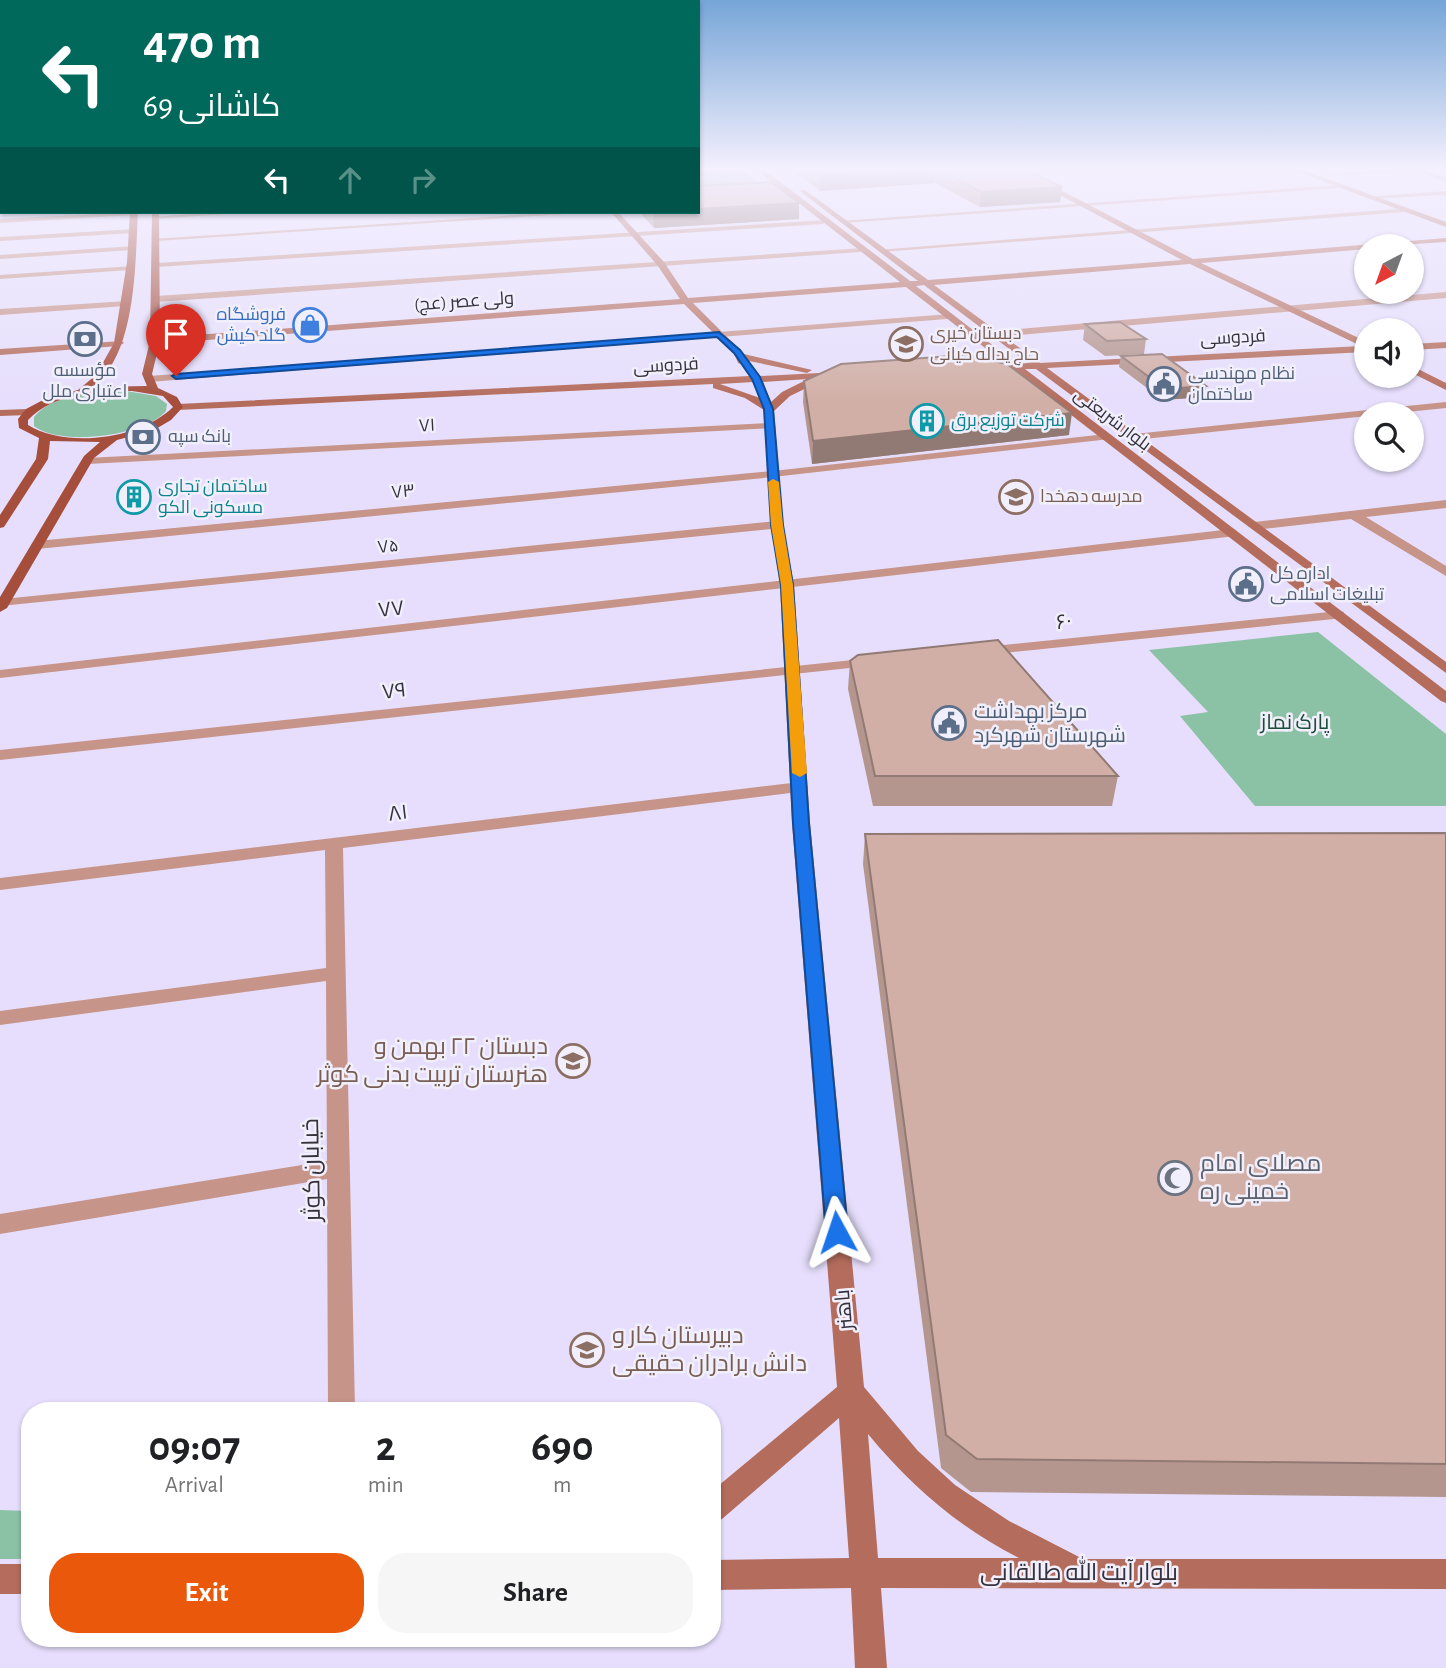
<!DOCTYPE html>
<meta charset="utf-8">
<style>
:root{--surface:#fff;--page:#f6f6f6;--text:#202124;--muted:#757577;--accent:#ea580c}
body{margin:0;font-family:"Alegreya Sans",Cairo,sans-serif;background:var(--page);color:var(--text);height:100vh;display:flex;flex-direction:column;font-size:26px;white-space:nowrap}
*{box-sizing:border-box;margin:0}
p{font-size:23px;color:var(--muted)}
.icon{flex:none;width:38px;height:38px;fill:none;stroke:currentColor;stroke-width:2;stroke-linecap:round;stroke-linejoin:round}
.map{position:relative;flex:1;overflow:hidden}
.sheet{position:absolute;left:21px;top:1402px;width:700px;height:245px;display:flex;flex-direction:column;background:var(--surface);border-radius:28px;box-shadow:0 2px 5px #0004}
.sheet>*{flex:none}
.hud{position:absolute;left:0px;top:0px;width:700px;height:214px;box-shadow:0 2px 5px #0004;background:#00695c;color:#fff;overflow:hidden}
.needle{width:46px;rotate:221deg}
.fabs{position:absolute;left:1354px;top:234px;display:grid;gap:14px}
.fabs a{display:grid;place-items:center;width:70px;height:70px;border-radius:50%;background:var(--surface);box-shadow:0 2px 5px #0004;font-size:35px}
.pin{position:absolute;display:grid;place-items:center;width:60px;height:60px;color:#fff;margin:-72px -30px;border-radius:50% 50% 50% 0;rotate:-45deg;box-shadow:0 0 7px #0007}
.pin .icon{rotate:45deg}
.me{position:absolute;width:77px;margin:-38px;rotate:355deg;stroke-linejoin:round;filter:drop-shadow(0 0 5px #0008)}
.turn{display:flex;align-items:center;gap:24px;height:147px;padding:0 28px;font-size:32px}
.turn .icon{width:91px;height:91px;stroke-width:2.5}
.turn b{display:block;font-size:49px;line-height:60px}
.lanes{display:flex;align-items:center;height:66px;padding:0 28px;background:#0003;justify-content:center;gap:35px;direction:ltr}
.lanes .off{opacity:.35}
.eta{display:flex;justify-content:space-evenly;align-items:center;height:119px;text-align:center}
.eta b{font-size:42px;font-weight:700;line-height:49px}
.primary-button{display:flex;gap:14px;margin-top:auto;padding:14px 28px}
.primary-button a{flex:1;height:80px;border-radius:28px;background:var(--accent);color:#fff;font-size:28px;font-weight:700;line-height:80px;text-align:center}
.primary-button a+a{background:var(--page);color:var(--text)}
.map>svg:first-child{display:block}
.green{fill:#8bc1a4}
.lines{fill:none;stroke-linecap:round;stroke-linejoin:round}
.street{fill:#c69488;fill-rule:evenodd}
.secondary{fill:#b46c5c;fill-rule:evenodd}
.primary{fill:#a54e3b;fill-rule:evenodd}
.wall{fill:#b4968f}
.shaded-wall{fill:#927a74}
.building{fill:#d1afa6;stroke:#927a74;stroke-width:2}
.route{fill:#1a73e8;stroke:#114b97;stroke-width:2}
.slow{fill:#f59e0b}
.labels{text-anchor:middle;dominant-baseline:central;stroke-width:5;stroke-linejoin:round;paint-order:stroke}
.far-street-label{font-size:18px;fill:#35323d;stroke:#f1effb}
.far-shop-label{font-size:18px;fill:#366cbe;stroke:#f1effb;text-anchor:end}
.far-education-label{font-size:18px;fill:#785e54;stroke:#f1effb;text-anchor:start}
.far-service-label{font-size:18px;fill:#4e5e75;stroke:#f1effb;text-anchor:start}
.far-culture-label{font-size:18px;fill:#0d838f;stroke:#f1effb;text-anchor:start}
.street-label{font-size:21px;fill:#35323d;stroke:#f1effb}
.service-label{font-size:21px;fill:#4e5e75;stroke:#f1effb;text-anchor:start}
.park-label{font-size:21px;fill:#1c4d37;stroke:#f1effb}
.near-education-label{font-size:24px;fill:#785e54;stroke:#f1effb;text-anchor:end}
.near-worship-label{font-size:24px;fill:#5b616d;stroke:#f1effb;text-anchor:start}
.near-street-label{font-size:24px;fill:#35323d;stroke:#f1effb}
</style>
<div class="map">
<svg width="1446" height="1668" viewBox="0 0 1446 1668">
<rect width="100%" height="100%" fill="#e6defc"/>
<!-- green -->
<g class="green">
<polygon points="698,168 740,168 774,197 698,201"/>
<path d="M126 391 156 396 167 404 166 411C145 436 61 447 34 426V417C54 393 97 392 126 391Z"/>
<polygon points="1318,632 1446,734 1446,806 1255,806 1180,716 1208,712 1149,650"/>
<polygon points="0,1510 30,1511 30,1559 0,1559"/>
</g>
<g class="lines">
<!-- street -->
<g class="street">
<polygon points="1420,168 1446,178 1446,182 1418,172 1318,175"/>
<rect x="0" y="175" width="2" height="4"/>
<polygon points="1340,185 1338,188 843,223 839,221"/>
<rect x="0" y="189" width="2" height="4"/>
<polygon points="1446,191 1446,195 1369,199 1366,197"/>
<rect x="0" y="204" width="2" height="4"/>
<polygon points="1409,208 1406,212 881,252 877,250"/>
<polygon points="136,212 133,215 0,223 0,219"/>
<polygon points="213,212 252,212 156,219 152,217"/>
<polygon points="561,212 596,212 157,241 153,239"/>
<polygon points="826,220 823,224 157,267 153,265 157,263"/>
<polygon points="136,229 133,233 0,241 0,237"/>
<polygon points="135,246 132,250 0,259 0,255"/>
<polygon points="863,248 860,252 156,302 152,299 156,296"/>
<polygon points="133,266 130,270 0,279 0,275"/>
<polygon points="1446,292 1446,298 996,337 991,334 996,331"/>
<polygon points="128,301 125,306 0,315 0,309"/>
<polygon points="950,314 951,316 947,319 149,382 144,379 149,376"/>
<polygon points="1446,402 1446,408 1134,440 1129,437 1134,434"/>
<polygon points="770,423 775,426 774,428 87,464 81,461 87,458"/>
<polygon points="1106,434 1111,437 1110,439 773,477 37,549 31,545 37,541 773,471"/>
<polygon points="1446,500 1446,508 1366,517 1446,566 1446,576 1351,519 1254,530 1248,526 1254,522"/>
<polygon points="777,521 783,525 781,528 0,606 0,600 3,599"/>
<polygon points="1232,529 1236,530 1236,536 0,678 0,670"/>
<polygon points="1339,611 1344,612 1344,618 984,655 977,651 984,647"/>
<polygon points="872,658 879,662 877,665 0,760 0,750"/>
<polygon points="800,782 808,787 806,791 343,848 355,1410 328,1410 327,1179 0,1234 0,1214 327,1161 326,981 0,1025 0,1011 326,968 325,850 0,890 0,878"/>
</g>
<!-- secondary -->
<g class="secondary">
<path d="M754 168H762L910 281H918L801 192V190H805L928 280 1182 260 1009 168H1018L1193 259 1446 238V242L1367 247V249L1201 263 1367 342V352L1047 368 1446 662V673L1036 369H1025L1446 691V703L1441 701 1013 370H986V366L1006 364 906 287 693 303 744 354 812 370 807 373 749 361 760 376 838 372 843 375 838 378 819 379V382L790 396 774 411 783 525 794 585 810 823 864 1387 918 1451 955 1485 1009 1521 1083 1559H1446V1589L881 1588 887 1668H855L851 1588 712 1590V1560L849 1558 839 1418 722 1519 712 1523V1491L837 1387 792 823 780 585 771 525 764 410 745 398 713 388V384L178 410 173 407 178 404 750 376 741 364 738 363 734 353 684 304 155 344 150 341 155 338 680 299 658 266 611 212H618L664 262 688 298 900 282ZM1190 264 1361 346 1040 363 934 285ZM924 285 1028 363 1017 364 916 286ZM808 379 782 392 771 402 763 382ZM753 382 760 398 720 384ZM868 1434C911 1486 958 1527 1019 1558H878Z"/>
<polygon points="1287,168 1297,168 1446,222 1446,227"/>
<polygon points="122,341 124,343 119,346 0,355 0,349"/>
<polygon points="1446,342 1446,348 1412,350 1412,344"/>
<polygon points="1412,366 1446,383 1446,390 1412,373"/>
<polygon points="0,410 28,409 33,412 28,415 0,416"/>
<rect x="0" y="1564" width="30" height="30"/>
</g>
<!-- primary -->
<path class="primary" d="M130 212H138C135 263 137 355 92 387L147 386 142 374 150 341 152 212H159L160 341 152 374 158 388 177 397 183 407 171 420 154 430 117 440 94 458 7 608 0 612V597L84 456 100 442 50 441 48 459 4 527 0 528V515L36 459 39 438 19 428 18 419 26 409 45 399 78 390 96 375 114 343 127 262ZM132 391 163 396 173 407C141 439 67 449 28 425V420C54 393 97 391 132 391Z"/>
</g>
<!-- wall -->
<g class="wall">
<polygon points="789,168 1022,168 1062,187 1060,202 980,207 935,183 820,191"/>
<polygon points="799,203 799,219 654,228 639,212 698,212"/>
<polygon points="1085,324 1146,339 1144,354 1105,356 1083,340"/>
<polygon points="1121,356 1206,386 1204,397 1163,400 1119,367"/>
<polygon points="804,381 1069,435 812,464 803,402"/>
<polygon points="850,661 1118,776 1112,806 873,806 848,689"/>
<polygon points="1446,833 1446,1497 971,1492 941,1468 863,864 865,834"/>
</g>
<!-- shaded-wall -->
<g class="shaded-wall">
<polygon points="936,168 935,183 820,191 820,176"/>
<polygon points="1062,187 1060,202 980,207 981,192"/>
<polygon points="799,203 799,219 654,228 653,212 698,212 698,209"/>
<polygon points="1206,386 1204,397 1163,400 1165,389"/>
<polygon points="1072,413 1069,435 812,464 813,441"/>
</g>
<!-- building -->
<g class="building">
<polygon points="809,168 933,168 820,176"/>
<polygon points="936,168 1022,168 1062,187 981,192"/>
<polygon points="771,182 799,203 698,209 698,186"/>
<polygon points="1120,322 1146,339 1107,341 1085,324"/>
<polygon points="1162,354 1206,386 1165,389 1121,356"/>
<polygon points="965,355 1007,364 1072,413 813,441 804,381 841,364"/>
<polygon points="998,640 1118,776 875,776 850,661 858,655"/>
<polygon points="1446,833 1446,1464 977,1459 946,1435 865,834"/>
</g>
<!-- sky -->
<linearGradient id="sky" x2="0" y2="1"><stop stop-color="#76a5d7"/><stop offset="0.42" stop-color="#f4f0fe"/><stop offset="1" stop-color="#f4f0fe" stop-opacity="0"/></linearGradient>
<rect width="1446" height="402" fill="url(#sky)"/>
<!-- route -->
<polygon class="route" points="719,332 740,350 760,377 773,409 783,525 793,585 809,823 848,1232 845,1238 837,1241 829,1238 826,1232 793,823 781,585 771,525 764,409 752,379 734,353 717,337 176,379 172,376 176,374"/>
<!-- slow -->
<polygon class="slow" points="773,479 779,482 783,525 793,585 807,773 800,777 792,773 781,585 771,525 768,482"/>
<!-- icons -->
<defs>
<g id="shop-ring" transform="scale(1.75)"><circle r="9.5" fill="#f1effb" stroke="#3f7fe0" stroke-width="1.5"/><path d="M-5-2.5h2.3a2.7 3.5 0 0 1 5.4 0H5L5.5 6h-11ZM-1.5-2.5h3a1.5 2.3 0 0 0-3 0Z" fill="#3f7fe0"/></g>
<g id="bank-ring" transform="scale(1.75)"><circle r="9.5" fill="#f1effb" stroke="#5c6f8a" stroke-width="1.5"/><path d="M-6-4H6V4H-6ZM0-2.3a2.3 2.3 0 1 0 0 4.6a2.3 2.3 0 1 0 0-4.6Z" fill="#5c6f8a"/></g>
<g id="school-ring" transform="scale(1.75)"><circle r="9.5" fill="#f1effb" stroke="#8d6e63" stroke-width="1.5"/><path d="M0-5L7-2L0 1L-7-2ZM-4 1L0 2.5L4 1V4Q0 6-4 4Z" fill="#8d6e63"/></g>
<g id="civic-ring" transform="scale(1.75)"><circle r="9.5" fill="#f1effb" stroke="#5c6f8a" stroke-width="1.5"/><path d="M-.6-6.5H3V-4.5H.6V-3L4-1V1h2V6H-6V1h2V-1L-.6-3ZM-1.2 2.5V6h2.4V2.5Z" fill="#5c6f8a"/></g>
<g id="building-ring" transform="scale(1.75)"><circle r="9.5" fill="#f1effb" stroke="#0f9aa8" stroke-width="1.5"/><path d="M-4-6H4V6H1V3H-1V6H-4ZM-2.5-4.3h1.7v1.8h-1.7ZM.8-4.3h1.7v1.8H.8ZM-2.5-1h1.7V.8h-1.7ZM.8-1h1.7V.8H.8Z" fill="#0f9aa8"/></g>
<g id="mosque-ring" transform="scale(1.75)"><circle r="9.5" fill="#f1effb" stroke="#6b7280" stroke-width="1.5"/><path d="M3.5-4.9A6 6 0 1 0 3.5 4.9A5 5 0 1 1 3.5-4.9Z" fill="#6b7280"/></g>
</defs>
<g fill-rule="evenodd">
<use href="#shop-ring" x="310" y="325"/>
<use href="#bank-ring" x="85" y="339"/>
<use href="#school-ring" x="906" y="344"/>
<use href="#civic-ring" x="1164" y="384"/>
<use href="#building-ring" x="927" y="421"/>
<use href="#bank-ring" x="143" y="437"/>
<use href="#building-ring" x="134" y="497"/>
<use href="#school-ring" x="1016" y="497"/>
<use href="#civic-ring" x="1246" y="584"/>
<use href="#civic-ring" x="949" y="723"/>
<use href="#school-ring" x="573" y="1061"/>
<use href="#mosque-ring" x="1175" y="1178"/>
<use href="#school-ring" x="587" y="1350"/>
</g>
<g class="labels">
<!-- far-street labels -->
<g class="far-street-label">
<text transform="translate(464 302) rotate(-4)">ولی عصر (عج)</text>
<text transform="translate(1233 338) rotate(-3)">فردوسی</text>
<text transform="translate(666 366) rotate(-3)">فردوسی</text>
<text transform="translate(1112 420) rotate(37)">بلوار شریعتی</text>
<text transform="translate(427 426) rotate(-3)">۷۱</text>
<text transform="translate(403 492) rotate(-5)">۷۳</text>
<text transform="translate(388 547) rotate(-6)">۷۵</text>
</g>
<!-- far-shop labels -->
<g class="far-shop-label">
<text x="286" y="315">فروشگاه<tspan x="286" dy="21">گلد کیش</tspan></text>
</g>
<!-- far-education labels -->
<g class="far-education-label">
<text x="930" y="334">دبستان خیری<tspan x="930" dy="21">حاج یداله کیانی</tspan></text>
<text x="1040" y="497">مدرسه دهخدا</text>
</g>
<!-- far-service labels -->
<g class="far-service-label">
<text x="85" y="371" text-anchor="middle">مؤسسه<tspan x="85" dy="21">اعتباری ملل</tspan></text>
<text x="1188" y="374">نظام مهندسی<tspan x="1188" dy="21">ساختمان</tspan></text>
<text x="168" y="437">بانک سپه</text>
<text x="1270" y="574">اداره کل<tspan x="1270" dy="21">تبلیغات اسلامی</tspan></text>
</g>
<!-- far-culture labels -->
<g class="far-culture-label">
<text x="951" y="421">شرکت توزیع برق</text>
<text x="158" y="487">ساختمان تجاری<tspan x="158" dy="21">مسکونی الکو</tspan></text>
</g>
<!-- street labels -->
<g class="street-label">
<text transform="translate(391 609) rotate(-6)">۷۷</text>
<text transform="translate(1064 622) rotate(-6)">۶۰</text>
<text transform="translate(394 691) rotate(-6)">۷۹</text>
<text transform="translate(398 813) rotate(-7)">۸۱</text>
<text transform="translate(844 1310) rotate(-95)">باهنر</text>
</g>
<!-- service labels -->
<g class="service-label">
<text x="974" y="711">مرکز بهداشت<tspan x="974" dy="24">شهرستان شهرکرد</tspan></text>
</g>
<!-- park labels -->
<g class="park-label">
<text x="1295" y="722">پارک نماز</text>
</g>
<!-- near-education labels -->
<g class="near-education-label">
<text x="548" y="1047">دبستان ۲۲ بهمن و<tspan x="548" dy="28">هنرستان تربیت بدنی کوثر</tspan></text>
<text x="612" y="1336" text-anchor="start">دبیرستان کار و<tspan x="612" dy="28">دانش برادران حقیقی</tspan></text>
</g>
<!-- near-worship labels -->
<g class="near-worship-label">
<text x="1200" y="1164">مصلای امام<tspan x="1200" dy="28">خمینی ره</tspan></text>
</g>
<!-- near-street labels -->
<g class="near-street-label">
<text transform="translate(312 1170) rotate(-91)">خیابان کوثر</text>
<text x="1079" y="1573">بلوار آیت الله طالقانی</text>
</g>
</g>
</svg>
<div class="fabs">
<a><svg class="needle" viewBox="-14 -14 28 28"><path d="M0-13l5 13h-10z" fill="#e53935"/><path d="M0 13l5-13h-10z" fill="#757577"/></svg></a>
<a><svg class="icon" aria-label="sound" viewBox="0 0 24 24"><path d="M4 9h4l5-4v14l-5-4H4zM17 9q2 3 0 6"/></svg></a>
<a><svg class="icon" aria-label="search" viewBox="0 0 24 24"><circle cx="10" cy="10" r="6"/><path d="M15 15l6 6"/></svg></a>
</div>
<div class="pin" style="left:176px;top:376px;background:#d93025"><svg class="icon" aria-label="arrive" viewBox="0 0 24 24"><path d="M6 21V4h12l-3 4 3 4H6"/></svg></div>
<svg class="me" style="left:837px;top:1232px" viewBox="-20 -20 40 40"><path d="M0-17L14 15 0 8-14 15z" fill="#1a73e8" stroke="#fff" stroke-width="4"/></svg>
<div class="hud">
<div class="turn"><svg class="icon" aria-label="left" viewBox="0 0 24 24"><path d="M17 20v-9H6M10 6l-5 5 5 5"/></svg><div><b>470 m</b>کاشانی 69</div></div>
<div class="lanes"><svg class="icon" aria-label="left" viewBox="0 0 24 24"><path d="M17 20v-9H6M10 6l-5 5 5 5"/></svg><svg class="icon off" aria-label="ahead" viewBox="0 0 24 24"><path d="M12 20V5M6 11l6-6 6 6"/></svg><svg class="icon off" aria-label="right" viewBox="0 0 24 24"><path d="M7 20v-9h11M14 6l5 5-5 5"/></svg></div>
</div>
<section class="sheet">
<div class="eta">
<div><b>09:07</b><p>Arrival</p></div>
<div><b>2</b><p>min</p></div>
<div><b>690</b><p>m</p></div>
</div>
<div class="primary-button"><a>Exit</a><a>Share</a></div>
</section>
</div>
